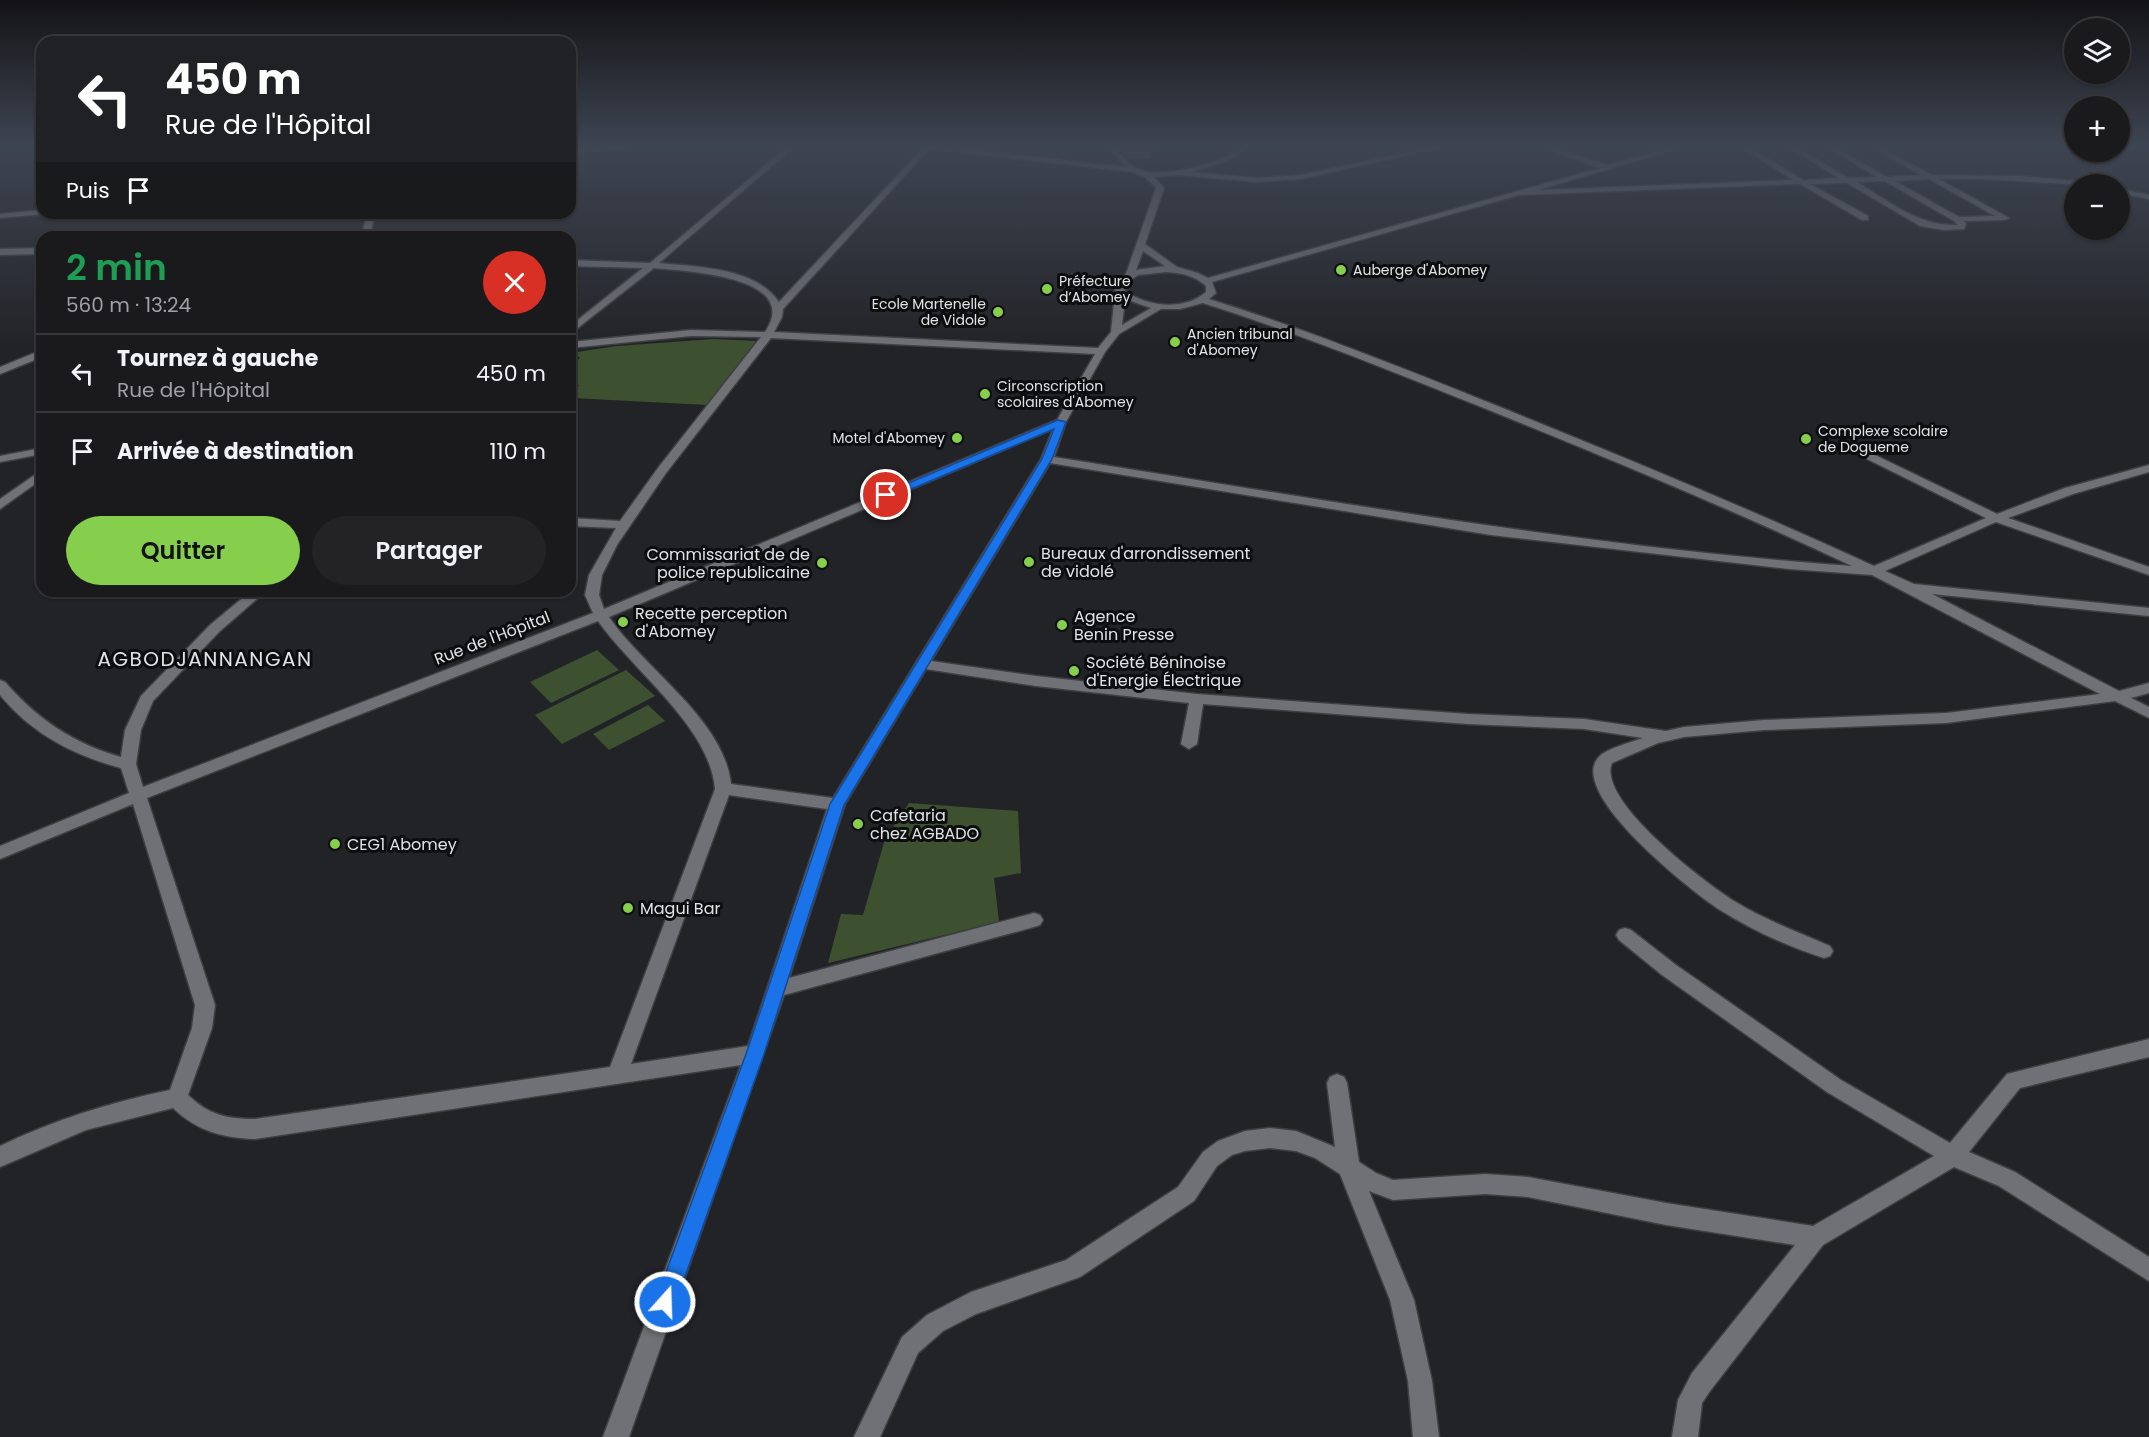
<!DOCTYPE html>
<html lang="fr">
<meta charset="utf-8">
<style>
:root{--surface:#1a1a1d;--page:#232326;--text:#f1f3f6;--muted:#9fa1a4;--line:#38383b;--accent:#85cf4c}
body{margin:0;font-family:Poppins,sans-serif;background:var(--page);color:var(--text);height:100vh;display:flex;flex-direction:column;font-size:22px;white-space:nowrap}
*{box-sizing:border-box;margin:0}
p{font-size:20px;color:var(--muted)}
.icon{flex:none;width:33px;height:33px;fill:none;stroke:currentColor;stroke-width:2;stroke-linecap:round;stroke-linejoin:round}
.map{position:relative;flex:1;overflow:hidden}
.panel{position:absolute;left:36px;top:231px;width:540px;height:366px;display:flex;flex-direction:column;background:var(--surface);border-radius:18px;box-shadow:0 2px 4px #0004,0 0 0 2px var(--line)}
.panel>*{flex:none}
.guide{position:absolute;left:36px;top:36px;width:540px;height:183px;border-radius:18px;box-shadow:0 2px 4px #0004,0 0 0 2px var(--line);background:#202124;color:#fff;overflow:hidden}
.controls{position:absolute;left:2064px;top:18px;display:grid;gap:12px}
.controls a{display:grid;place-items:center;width:66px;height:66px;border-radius:50%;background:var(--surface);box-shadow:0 2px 4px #0004,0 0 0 2px var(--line);font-size:30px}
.pin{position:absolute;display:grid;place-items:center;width:51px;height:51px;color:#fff;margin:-26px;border:3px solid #fff;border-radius:50%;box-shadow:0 2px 6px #0007}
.me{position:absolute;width:66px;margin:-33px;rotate:20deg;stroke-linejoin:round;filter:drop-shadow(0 0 4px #0008)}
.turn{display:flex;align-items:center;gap:21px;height:126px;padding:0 30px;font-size:27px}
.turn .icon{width:78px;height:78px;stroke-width:2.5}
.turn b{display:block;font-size:42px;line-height:51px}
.then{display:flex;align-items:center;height:57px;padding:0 30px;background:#0003;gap:12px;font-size:22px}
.round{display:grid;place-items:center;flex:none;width:63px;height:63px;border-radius:32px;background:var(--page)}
.head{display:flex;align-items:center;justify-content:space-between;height:102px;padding:0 30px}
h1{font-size:36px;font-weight:600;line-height:45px;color:#1e9e55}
.cta{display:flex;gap:12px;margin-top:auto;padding:12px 30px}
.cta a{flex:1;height:69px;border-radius:36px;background:var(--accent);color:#111;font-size:24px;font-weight:600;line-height:69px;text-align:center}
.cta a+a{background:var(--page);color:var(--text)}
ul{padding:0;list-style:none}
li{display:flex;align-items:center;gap:18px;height:78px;padding:0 30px;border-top:2px solid var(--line)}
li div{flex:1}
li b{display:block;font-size:22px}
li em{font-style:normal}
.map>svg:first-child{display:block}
.green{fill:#3d5131}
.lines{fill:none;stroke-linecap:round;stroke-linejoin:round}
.minor-casing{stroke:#3f3f43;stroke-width:3}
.minor{fill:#707176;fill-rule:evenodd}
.route{fill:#1a73e8;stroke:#114b97;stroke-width:1.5}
.poi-dot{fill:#85cf4c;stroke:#0c0d0e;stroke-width:2}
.labels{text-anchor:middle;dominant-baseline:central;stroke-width:6;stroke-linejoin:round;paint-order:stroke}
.far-poi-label{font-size:14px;fill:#e1e2e5;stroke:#0c0d0e;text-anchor:start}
.poi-label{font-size:16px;fill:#e1e2e5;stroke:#0c0d0e;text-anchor:start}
.street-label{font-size:16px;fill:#e1e2e5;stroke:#0c0d0e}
.quarter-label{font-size:20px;letter-spacing:1.5px;fill:#e1e2e5;stroke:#0c0d0e}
</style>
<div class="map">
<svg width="2149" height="1437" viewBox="0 0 2149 1437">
<rect width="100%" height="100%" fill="#222327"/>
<!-- green -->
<g class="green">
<polygon points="1117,147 1155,147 1149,159 1129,158"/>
<polygon points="714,339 756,341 708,405 572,398 579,385 570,384 570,372 580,357 570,356 570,353 617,346"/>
<polygon points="597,650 619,670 551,703 530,682"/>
<polygon points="626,670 655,696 562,744 535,715"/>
<polygon points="648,705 665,721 609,750 593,734"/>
<polygon points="909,803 1018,811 1021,873 994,878 999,922 828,963 841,914 863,915 885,839"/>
</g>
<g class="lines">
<!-- minor casing -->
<g class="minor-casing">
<g id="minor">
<polygon points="610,147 633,147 570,154 570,150"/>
<path d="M787 147H794L659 263C698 267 755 267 779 302L924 147H945L1126 167 1108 147H1114C1121 154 1129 165 1138 169 1158 178 1201 167 1220 159 1231 155 1239 147 1250 147L1227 161 1192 172 1257 178 1301 175 1433 147H1444L1301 179 1257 182 1177 175 1154 177 1164 188 1145 244 1177 267 1198 273 1208 278 1600 168 1540 147H1549L1608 165 1675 147H1684L1538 190 1793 180 1741 147H1748L1803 180 1839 178 1788 147H1795L1849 178 1877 177 1827 147H1834L1887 177 1921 175 1872 147H1879L1932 175 2021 176 2086 182V184C2039 184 1988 177 1939 179L2009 218 2005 220 1964 221 1966 224 1964 229 1944 230 1920 226 1847 183 1810 184 1868 216V220H1862L1800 184 1519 195 1212 282 1216 293 1209 299C1305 329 1397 366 1490 403 1619 455 1748 508 1874 566L1986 518 1867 459V455H1875L1997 514 2065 488 2149 465V472L2073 494 2008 518 2149 567V575L1996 522 1885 571 1914 584 2149 608V616L1932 594 2119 691 2149 683V693L2131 698 2149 707V718L2115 701 1946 723 1764 730 1684 737 1658 743 1612 763C1596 800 1705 883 1734 901 1765 920 1798 932 1830 946L1833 951 1830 956 1824 958C1789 947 1752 930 1720 910 1695 894 1560 789 1601 755 1609 748 1632 742 1643 738L1584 729 1468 724 1203 704 1197 744 1189 749 1181 744 1189 703 1036 686 926 669 845 804 789 978 1034 913 1040 915 1043 920 1040 925 1034 927 784 995 629 1437H603L741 1065 255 1139C223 1138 197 1131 173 1108L86 1130 0 1167V1146C54 1120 111 1102 170 1090L192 1028 195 1005 133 804 0 859V846L129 793 121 768C73 755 32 734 0 695V680L5 682C37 719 74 744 121 757L125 730 141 696 210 625 251 591H266L220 631 153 701 141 730 136 764 143 787 593 613 585 595 589 575 616 528 570 526V518L620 521 658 468 761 337 691 336 570 348V342L691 330 765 332C803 276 684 271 654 268L570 334V326L643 268 570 266V260L650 263ZM929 149 1132 172 1145 177 1156 188 1126 274 1116 283 1111 332 1098 348 774 332 782 317 783 309ZM1929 179 1995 216 1959 217 1895 181ZM1885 181 1954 221 1958 225C1920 227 1888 201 1857 182ZM1143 251 1165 266 1136 270ZM1166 272C1181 273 1194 275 1206 286V292C1184 311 1148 307 1125 291V284L1138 275ZM1125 299 1151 308 1122 325ZM1203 303C1298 333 1391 371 1484 408 1608 458 1731 509 1852 566 1584 547 1319 499 1054 457L1066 422 1105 352 1119 334 1161 309H1180ZM771 338 1095 354 1057 420 604 609 599 595 602 575 617 545 666 473ZM1053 429 1041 459 833 798 731 784C724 719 644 669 609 617ZM1050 463 1491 535 1789 569 1872 575 2100 694 1946 713 1764 720 1684 727 1666 731 1584 719 1468 714 1197 694 1036 676 931 661ZM598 621C634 672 710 727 715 789L610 1067 255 1119C227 1119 209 1115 188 1095L212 1028 215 1005 147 798ZM729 795 827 809 748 1046 631 1064Z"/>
<polygon points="2120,189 2149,195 2149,199 2120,193"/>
<polygon points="42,210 42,213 45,214 0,218 0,214"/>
<polygon points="374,213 383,213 373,222 370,237 362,237 365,221"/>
<polygon points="42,248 42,254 0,255 0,249"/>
<polygon points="42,350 42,357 0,374 0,367"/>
<polygon points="42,448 42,454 0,462 0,456"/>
<polygon points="42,470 42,479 0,509 0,499"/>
<polygon points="1625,928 1631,930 1676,965 1841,1080 1950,1143 2007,1074 2149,1039 2149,1057 2020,1088 1969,1152 2015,1172 2149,1257 2149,1281 1999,1186 1954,1167 1823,1245 1710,1391 1702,1403 1698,1437 1672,1437 1678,1400 1692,1373 1795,1245 1666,1225 1528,1197 1485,1194 1393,1200 1369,1191 1414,1300 1432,1381 1439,1437 1413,1437 1408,1381 1390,1300 1340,1174 1315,1158 1296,1151 1270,1148 1245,1151 1232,1155 1217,1166 1194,1201 1080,1277 976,1314 943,1331 918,1353 880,1437 854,1437 902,1337 927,1315 971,1292 1066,1260 1178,1187 1203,1152 1218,1141 1245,1131 1270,1128 1296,1131 1335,1147 1327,1083 1330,1077 1337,1074 1344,1077 1347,1083 1359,1162 1376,1173 1393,1180 1485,1174 1528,1177 1666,1203 1813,1226 1934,1156 1827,1092 1662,975 1619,940 1616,935 1619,930"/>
</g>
</g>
<!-- minor -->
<use href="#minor" class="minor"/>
</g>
<!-- sky -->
<linearGradient id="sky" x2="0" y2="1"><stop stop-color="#131315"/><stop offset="0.42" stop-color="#3e4552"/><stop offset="1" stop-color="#3e4552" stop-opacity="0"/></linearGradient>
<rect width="2149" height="348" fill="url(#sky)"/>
<!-- route -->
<polygon class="route" points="1058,420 1066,422 1052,459 844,805 764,1054 676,1302 673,1309 665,1312 658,1309 655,1302 746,1054 830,804 1042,459 1054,429 890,498 882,498 880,495"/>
<!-- markers -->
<g class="poi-dot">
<circle cx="1341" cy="270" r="6"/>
<circle cx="1047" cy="289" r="6"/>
<circle cx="998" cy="312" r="6"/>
<circle cx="1175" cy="342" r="6"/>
<circle cx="985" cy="394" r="6"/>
<circle cx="957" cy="438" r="6"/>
<circle cx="1806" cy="439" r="6"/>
<circle cx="1029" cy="562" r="6"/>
<circle cx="822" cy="563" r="6"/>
<circle cx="623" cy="622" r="6"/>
<circle cx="1062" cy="625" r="6"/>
<circle cx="1074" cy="671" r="6"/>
<circle cx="858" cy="824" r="6"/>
<circle cx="335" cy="844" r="6"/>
<circle cx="628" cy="908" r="6"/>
</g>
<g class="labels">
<!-- far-poi labels -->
<g class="far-poi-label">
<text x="1353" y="270">Auberge d'Abomey</text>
<text x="1059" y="281">Préfecture<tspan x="1059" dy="16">d’Abomey</tspan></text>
<text x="986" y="304" text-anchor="end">Ecole Martenelle<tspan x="986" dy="16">de Vidole</tspan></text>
<text x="1187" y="334">Ancien tribunal<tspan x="1187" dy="16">d'Abomey</tspan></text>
<text x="997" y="386">Circonscription<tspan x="997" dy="16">scolaires d'Abomey</tspan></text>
<text x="1818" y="431">Complexe scolaire<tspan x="1818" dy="16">de Dogueme</tspan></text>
<text x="945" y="438" text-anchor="end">Motel d'Abomey</text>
</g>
<!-- poi labels -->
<g class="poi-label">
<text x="1041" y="553">Bureaux d'arrondissement<tspan x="1041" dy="18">de vidolé</tspan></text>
<text x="810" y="554" text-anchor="end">Commissariat de de<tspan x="810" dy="18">police republicaine</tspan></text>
<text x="635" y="613">Recette perception<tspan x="635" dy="18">d'Abomey</tspan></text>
<text x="1074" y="616">Agence<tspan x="1074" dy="18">Benin Presse</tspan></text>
<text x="1086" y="662">Société Béninoise<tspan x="1086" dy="18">d'Energie Électrique</tspan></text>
<text x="870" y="815">Cafetaria<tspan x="870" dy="18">chez AGBADO</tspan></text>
<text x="347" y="844">CEG1 Abomey</text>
<text x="640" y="908">Magui Bar</text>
</g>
<!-- street labels -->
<g class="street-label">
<text transform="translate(492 638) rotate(-21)">Rue de l'Hôpital</text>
</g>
<!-- quarter labels -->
<g class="quarter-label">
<text x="205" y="659">AGBODJANNANGAN</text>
</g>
</g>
</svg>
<div class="controls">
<a><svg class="icon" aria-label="layers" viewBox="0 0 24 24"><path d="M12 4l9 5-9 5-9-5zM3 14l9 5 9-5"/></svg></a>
<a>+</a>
<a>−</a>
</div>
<div class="pin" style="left:886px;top:495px;background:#d93025"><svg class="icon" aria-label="arrive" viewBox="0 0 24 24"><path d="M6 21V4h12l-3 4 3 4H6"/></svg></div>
<svg class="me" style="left:665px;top:1302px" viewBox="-20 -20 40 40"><circle r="17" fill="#1a73e8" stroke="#fff" stroke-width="3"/><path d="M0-11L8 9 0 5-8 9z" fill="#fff"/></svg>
<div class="guide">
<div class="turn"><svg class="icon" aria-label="left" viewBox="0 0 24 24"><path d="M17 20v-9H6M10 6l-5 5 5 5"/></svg><div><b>450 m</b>Rue de l'Hôpital</div></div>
<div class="then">Puis<svg class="icon" aria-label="arrive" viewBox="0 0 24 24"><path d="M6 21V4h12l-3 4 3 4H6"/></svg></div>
</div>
<section class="panel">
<div class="head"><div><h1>2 min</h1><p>560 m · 13:24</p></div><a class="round" style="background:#d93025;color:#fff"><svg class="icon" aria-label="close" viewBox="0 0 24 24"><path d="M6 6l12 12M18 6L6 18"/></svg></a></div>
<ul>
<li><svg class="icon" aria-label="left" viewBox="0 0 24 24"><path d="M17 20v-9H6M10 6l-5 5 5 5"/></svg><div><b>Tournez à gauche</b><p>Rue de l'Hôpital</p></div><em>450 m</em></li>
<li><svg class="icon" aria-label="arrive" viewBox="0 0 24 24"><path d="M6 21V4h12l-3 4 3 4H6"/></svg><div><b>Arrivée à destination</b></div><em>110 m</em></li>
</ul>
<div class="cta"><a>Quitter</a><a>Partager</a></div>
</section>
</div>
